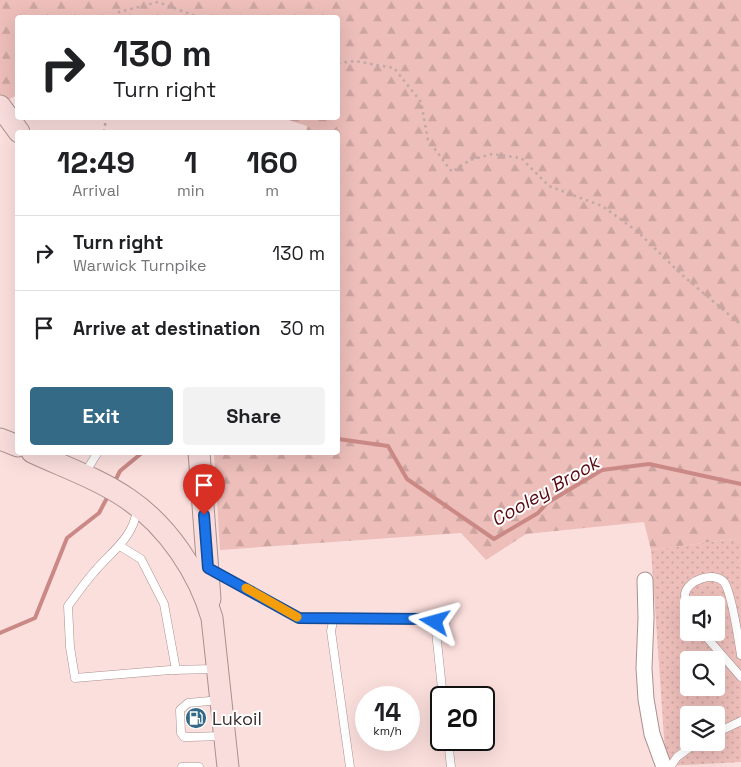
<!DOCTYPE html>
<style>
:root{--surface:#fff;--page:#f2f2f2;--text:#202124;--muted:#757577;--line:#e0e0e0;--accent:#346a85}
body{margin:0;font-family:"Space Grotesk",sans-serif;background:var(--page);color:var(--text);height:100vh;display:flex;flex-direction:column;font-size:19px;white-space:nowrap}
*{box-sizing:border-box;margin:0}
p{font-size:16px;color:var(--muted)}
.icon{flex:none;width:28px;height:28px;fill:none;stroke:currentColor;stroke-width:2;stroke-linecap:round;stroke-linejoin:round}
.map{position:relative;flex:1;overflow:hidden}
.sheet{position:absolute;left:15px;top:130px;width:325px;height:325px;display:flex;flex-direction:column;background:var(--surface);border-radius:5px;box-shadow:0 5px 20px #0002}
.sheet>*{flex:none}
.banner{position:absolute;left:15px;top:15px;width:325px;height:105px;border-radius:5px;box-shadow:0 5px 20px #0002;background:#fff;color:var(--text);overflow:hidden}
.tools{position:absolute;left:680px;top:596px;display:grid;gap:10px}
.tools a{display:grid;place-items:center;width:45px;height:45px;border-radius:5px;background:var(--surface);box-shadow:0 5px 20px #0002;font-size:25px}
.speed{position:absolute;left:355px;top:686px;display:flex;gap:10px;font-size:25px;font-weight:700;text-align:center}
.speed>*{display:grid;place-content:center;width:65px;height:65px;border-radius:50%;background:var(--surface);box-shadow:0 5px 20px #0002;line-height:1}
.speed small{font-size:12px;font-weight:400}
.speed .limit{border:2px solid #111;border-radius:8px;background:#fff;color:#111}
.pin{position:absolute;display:grid;place-items:center;width:42px;height:42px;color:#fff;margin:-51px -21px;border-radius:50% 50% 50% 0;rotate:-45deg;box-shadow:0 0 5px #0007}
.pin .icon{rotate:45deg}
.me{position:absolute;width:55px;margin:-28px;rotate:278deg;stroke-linejoin:round;filter:drop-shadow(0 0 4px #0008)}
.turn{display:flex;align-items:center;gap:18px;height:105px;padding:0 15px;font-size:22px}
.turn .icon{width:65px;height:65px;stroke-width:2.5}
.turn b{display:block;font-size:35px;line-height:42px}
.eta{display:flex;justify-content:space-evenly;align-items:center;height:85px;text-align:center}
.eta b{font-size:30px;font-weight:800;line-height:35px}
.button{display:flex;gap:10px;margin-top:auto;padding:10px 15px}
.button a{flex:1;height:58px;border-radius:5px;background:var(--accent);color:#fff;font-size:20px;font-weight:800;line-height:58px;text-align:center}
.button a+a{background:var(--page);color:var(--text)}
ul{padding:0;list-style:none}
li{display:flex;align-items:center;gap:15px;height:75px;padding:0 15px;border-top:1px solid var(--line)}
li div{flex:1}
li b{display:block;font-size:19px}
li em{font-style:normal}
.map>svg:first-child{display:block}
.forest{fill:url(#forest-firs)}
.park{fill:url(#park-dots);fill-rule:evenodd}
.lines{fill:none;stroke-linecap:round;stroke-linejoin:round}
.stream{stroke:#ca8985;stroke-width:4}
.lane-casing{stroke:#aa908e;stroke-width:9}
.street-casing{stroke:#aa908e;stroke-width:17}
.secondary-casing{stroke:#aa908e;stroke-width:23}
.path{stroke:#c0a9a7;stroke-width:2.5;stroke-dasharray:2.5 4;stroke-linecap:butt}
.lane{stroke:#fff;stroke-width:8}
.street{stroke:#fff;stroke-width:15}
.secondary{stroke:#f8dddc;stroke-width:21}
.route-casing{stroke:#114b97;stroke-width:12}
.route{stroke:#1a73e8;stroke-width:9}
.slow{stroke:#f59e0b;stroke-width:9}
.labels{text-anchor:middle;dominant-baseline:central;stroke-width:4;stroke-linejoin:round;paint-order:stroke}
.poi-label{font-size:18px;fill:#382e2d;stroke:#fff;text-anchor:start}
.water-label{font-size:19px;font-style:italic;fill:#580810;stroke:#fff}
</style>
<div class="map">
<svg width="741" height="767" viewBox="0 0 741 767">
<defs>
<pattern id="forest-firs" width="22" height="20" patternUnits="userSpaceOnUse" patternTransform="scale(1.25)"><rect width="22" height="20" fill="#edbeba"/><path d="M5 1l3.5 6h-7zM16 11l3.5 6h-7z" fill="#cca4a0"/></pattern>
<pattern id="park-dots" width="8" height="8" patternUnits="userSpaceOnUse" patternTransform="scale(1.25)"><rect width="8" height="8" fill="#edbeba"/><path d="M2 2h.1M6 6h.1" fill="none" stroke="#cca4a0" stroke-width="1.8" stroke-linecap="round"/></pattern>
</defs>
<rect width="100%" height="100%" fill="#fbdfdd"/>
<!-- forest -->
<polygon class="forest" points="0,0 741,0 741,538 651,550 644,522 526,534 486,560 461,533 220,550 214,453 338,452 338,132 306,132 307,126 282,118 338,118 338,18 18,18 17,95 0,104"/>
<!-- park -->
<path class="park" d="M741 538V762L666 766 651 550ZM689 605H716V632H689ZM689 660H716V688H689ZM689 715H716V742H689Z"/>
<g class="lines">
<!-- stream -->
<g class="stream">
<polyline points="338,439 388,446 407,479 494,539 538,513 547,503 602,470 649,464 741,484"/>
<polyline points="114,483 120,471 143,452"/>
<polyline points="0,633 35,618 67,538 99,513 108,496"/>
</g>
<!-- lane casing -->
<g class="lane-casing">
<g id="lane">
<polyline points="85,473 98,452"/>
<path d="M137 510C133 538 112 551 95 571 85 582 77 594 68 606L70 647 75 678 170 670 216 669"/>
<polyline points="120,546 141,559 164,604 176,670"/>
<polyline points="211,569 299,617 425,619 435,622 443,698"/>
<path d="M689 609C687 605 685 598 685 594 687 580 714 571 724 582 731 591 739 642 741 655"/>
<polyline points="334,617 331,631 350,767"/>
<polyline points="702,632 741,677"/>
<polyline points="220,700 188,703 180,710 181,733 184,737 189,737 223,736"/>
<polyline points="716,733 741,721"/>
<polyline points="448,740 451,767"/>
<polyline points="182,767 199,767"/>
<polyline points="670,767 677,757 697,742"/>
</g>
</g>
<!-- street casing -->
<g class="street-casing">
<polyline id="street" points="645,580 646,618 644,668 646,699 652,734 664,767"/>
</g>
<!-- secondary casing -->
<g class="secondary-casing">
<g id="secondary">
<polyline points="0,106 19,132"/>
<polyline points="0,439 18,446"/>
<path d="M32 452C64 467 99 479 128 499 168 526 199 573 212 618L228 767"/>
<polyline points="199,452 210,599"/>
</g>
</g>
<!-- path -->
<g class="path">
<polyline points="114,18 119,12 158,2 201,18"/>
<polyline points="338,63 355,61 394,68 421,102 428,140 452,172 470,160 492,154 521,158 549,186 602,206 637,231 681,274 741,325"/>
<polyline points="104,132 106,118"/>
</g>
<!-- lane -->
<use href="#lane" class="lane"/>
<!-- street -->
<use href="#street" class="street"/>
<!-- secondary -->
<use href="#secondary" class="secondary"/>
</g>
<g class="lines">
<!-- route casing -->
<g class="route-casing">
<polyline id="route" points="204,515 208,568 299,618 425,619 435,622"/>
</g>
<!-- route -->
<use href="#route" class="route"/>
<!-- slow -->
<polyline class="slow" points="246,588 297,617"/>
</g>
<!-- icons -->
<defs>
<g id="fuel-disc" transform="scale(1.125)"><circle r="9.5" fill="#346a85" stroke="#fff"/><path d="M-5.5-6h7V0h2V4h1.3V-2.5L3-4.5l.8-.8L6-3V5H2.5V1h-1V6h-7ZM-4.2-4.7v3.2H.2V-4.7Z" fill="#fff"/></g>
</defs>
<g fill-rule="evenodd">
<use href="#fuel-disc" x="196" y="718"/>
</g>
<g class="labels">
<!-- poi labels -->
<g class="poi-label">
<text x="212" y="718">Lukoil</text>
</g>
<!-- water labels -->
<g class="water-label">
<text transform="translate(545 491) rotate(-30)">Cooley Brook</text>
</g>
</g>
</svg>
<div class="tools">
<a><svg class="icon" aria-label="sound" viewBox="0 0 24 24"><path d="M4 9h4l5-4v14l-5-4H4zM17 9q2 3 0 6"/></svg></a>
<a><svg class="icon" aria-label="search" viewBox="0 0 24 24"><circle cx="10" cy="10" r="6"/><path d="M15 15l6 6"/></svg></a>
<a><svg class="icon" aria-label="layers" viewBox="0 0 24 24"><path d="M12 4l9 5-9 5-9-5zM3 14l9 5 9-5"/></svg></a>
</div>
<div class="speed"><div>14<small>km/h</small></div><div class="limit">20</div></div>
<div class="pin" style="left:204px;top:515px;background:#d93025"><svg class="icon" aria-label="arrive" viewBox="0 0 24 24"><path d="M6 21V4h12l-3 4 3 4H6"/></svg></div>
<svg class="me" style="left:435px;top:622px" viewBox="-20 -20 40 40"><path d="M0-17L14 15 0 8-14 15z" fill="#1a73e8" stroke="#fff" stroke-width="4"/></svg>
<div class="banner">
<div class="turn"><svg class="icon" aria-label="right" viewBox="0 0 24 24"><path d="M7 20v-9h11M14 6l5 5-5 5"/></svg><div><b>130 m</b>Turn right</div></div>
</div>
<section class="sheet">
<div class="eta">
<div><b>12:49</b><p>Arrival</p></div>
<div><b>1</b><p>min</p></div>
<div><b>160</b><p>m</p></div>
</div>
<ul>
<li><svg class="icon" aria-label="right" viewBox="0 0 24 24"><path d="M7 20v-9h11M14 6l5 5-5 5"/></svg><div><b>Turn right</b><p>Warwick Turnpike</p></div><em>130 m</em></li>
<li><svg class="icon" aria-label="arrive" viewBox="0 0 24 24"><path d="M6 21V4h12l-3 4 3 4H6"/></svg><div><b>Arrive at destination</b></div><em>30 m</em></li>
</ul>
<div class="button"><a>Exit</a><a>Share</a></div>
</section>
</div>
